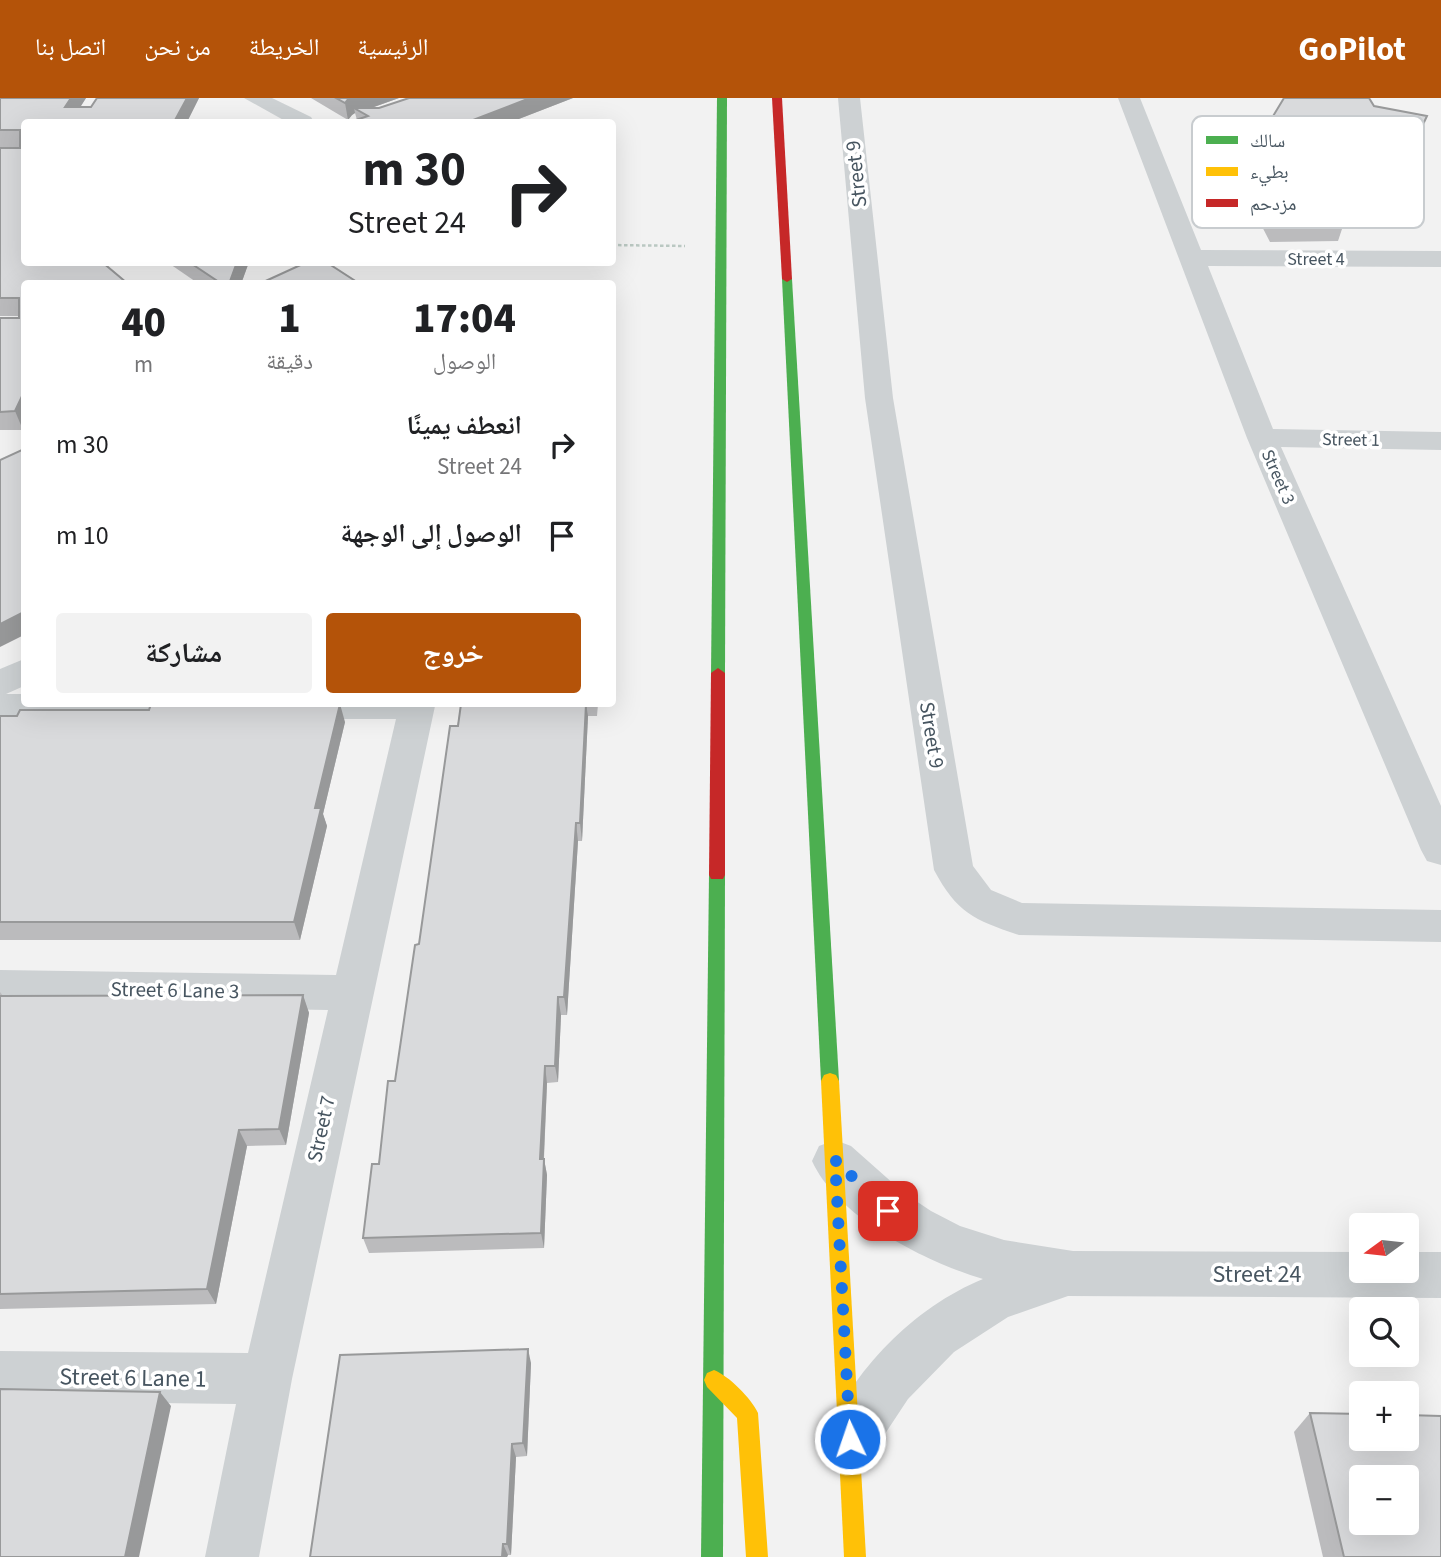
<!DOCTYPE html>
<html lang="ar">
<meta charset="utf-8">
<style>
:root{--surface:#fff;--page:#f2f2f2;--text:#202124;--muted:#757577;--accent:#b45309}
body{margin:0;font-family:"Source Sans 3","Noto Naskh Arabic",sans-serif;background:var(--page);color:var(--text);direction:rtl;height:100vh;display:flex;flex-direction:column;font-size:26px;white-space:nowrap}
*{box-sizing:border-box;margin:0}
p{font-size:23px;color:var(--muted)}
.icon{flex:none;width:38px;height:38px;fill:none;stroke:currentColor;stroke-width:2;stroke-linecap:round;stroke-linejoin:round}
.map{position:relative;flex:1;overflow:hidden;direction:ltr}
.details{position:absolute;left:21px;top:182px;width:595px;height:427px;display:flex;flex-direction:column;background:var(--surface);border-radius:7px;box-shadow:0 7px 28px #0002;direction:rtl}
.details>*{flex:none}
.hud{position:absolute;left:21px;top:21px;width:595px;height:147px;border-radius:7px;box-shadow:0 7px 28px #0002;direction:rtl;background:#fff;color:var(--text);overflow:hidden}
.needle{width:46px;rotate:255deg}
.fabs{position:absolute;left:1349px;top:1115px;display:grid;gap:14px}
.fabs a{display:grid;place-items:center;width:70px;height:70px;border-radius:7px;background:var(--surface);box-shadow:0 7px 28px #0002;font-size:35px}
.pin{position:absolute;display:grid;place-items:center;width:60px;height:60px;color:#fff;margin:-30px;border-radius:14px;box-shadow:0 4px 10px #0006}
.me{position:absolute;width:77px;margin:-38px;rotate:357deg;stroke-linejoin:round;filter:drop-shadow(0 0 5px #0008)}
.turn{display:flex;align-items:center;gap:24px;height:147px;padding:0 35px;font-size:32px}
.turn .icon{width:91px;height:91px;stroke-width:2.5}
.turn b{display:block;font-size:49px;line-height:60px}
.eta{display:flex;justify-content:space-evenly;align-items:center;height:119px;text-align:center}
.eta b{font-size:42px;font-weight:800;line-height:49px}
.button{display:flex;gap:14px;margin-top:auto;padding:14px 35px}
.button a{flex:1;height:80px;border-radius:7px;background:var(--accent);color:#fff;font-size:28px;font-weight:800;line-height:80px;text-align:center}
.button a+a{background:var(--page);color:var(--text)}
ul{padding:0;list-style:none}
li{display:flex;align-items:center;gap:21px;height:91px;padding:0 35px}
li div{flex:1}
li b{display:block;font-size:26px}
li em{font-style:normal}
header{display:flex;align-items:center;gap:42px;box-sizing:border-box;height:98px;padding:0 35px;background:var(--accent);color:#fff}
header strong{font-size:33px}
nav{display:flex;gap:38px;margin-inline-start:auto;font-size:24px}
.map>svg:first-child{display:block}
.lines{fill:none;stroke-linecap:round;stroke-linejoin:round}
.path{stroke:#bac8c2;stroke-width:2.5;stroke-dasharray:3.5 2.5;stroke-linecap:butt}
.street{fill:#cdd1d3;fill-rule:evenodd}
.fast{fill:#4caf50;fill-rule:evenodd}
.slow{fill:#ffc107;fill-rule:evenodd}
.jam{fill:#c62828;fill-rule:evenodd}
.wall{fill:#bbbbbd}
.shaded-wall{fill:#98999a}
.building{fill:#d9dadc;stroke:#98999a;stroke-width:2;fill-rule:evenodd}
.route{stroke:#1a73e8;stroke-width:12;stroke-dasharray:0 21.6}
.labels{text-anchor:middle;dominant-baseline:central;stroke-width:7;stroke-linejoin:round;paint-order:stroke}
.far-street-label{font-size:18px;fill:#475560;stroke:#fff}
.street-label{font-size:21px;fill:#475560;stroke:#fff}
.near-street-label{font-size:24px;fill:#475560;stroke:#fff}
.key{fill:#fff;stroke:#c8cccf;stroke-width:2}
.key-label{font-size:19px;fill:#475560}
</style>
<header>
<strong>GoPilot</strong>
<nav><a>الرئيسية</a><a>الخريطة</a><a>من نحن</a><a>اتصل بنا</a></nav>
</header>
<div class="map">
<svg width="1441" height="1459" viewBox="0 0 1441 1459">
<rect width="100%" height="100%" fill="#f2f2f2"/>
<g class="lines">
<!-- path -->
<polyline class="path" points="612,147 685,148"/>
<!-- street -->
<g class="street">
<polygon points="244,0 272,0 311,19 314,24 287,24"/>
<path d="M838 0H860L893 300 973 768 991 792 1022 805 1441 812V844L1019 837C974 822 957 815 934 772L865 300Z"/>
<polygon points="1118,0 1140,0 1201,152 1441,153 1441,169 1208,168 1273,331 1441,334 1441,352 1281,349 1441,708 1441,767 1427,763 1421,752 1247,340"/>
<polygon points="24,561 24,588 6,596 24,596 24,606 217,606 219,608 214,617 201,621 0,622 0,571"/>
<polygon points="273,606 435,606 435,608 292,1281 259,1459 205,1459 236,1306 0,1303 0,1253 248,1255 328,912 0,906 0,872 336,877 396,621 289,621 276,617"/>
<path d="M835 1042 851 1048 904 1095 931 1113 960 1128 1004 1142 1073 1153 1362 1154V1172H1407V1154H1441V1200L1068 1198 1008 1219 954 1254 908 1301 869 1360 850 1367 831 1360 824 1341C852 1273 914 1209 983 1181 926 1164 838 1120 812 1063L819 1048Z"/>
</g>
<!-- fast -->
<g class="fast">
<polygon points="717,0 727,0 725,575 718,580 711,575"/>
<polygon points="787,178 792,181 839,983 836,989 830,991 824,989 821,983 782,181"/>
<polygon points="717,771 723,773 725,777 723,1459 701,1459 709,777 711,773"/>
</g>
<!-- slow -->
<g class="slow">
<polygon points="830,975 836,977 839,983 866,1459 844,1459 821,983 824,977"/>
<path d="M714 1272C729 1278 751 1300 758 1315L768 1459H746L737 1320 707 1289 704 1282 707 1275Z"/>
</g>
<!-- jam -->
<g class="jam">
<polygon points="772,0 782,0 792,181 787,184 782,181"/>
<polygon points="718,570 725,575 725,777 723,781 711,781 709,777 711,575"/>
</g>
</g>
<!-- wall -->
<g class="wall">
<polygon points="0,0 86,0 80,9 91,9 97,0 199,0 187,24 24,24 24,164 127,186 24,186 23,332 0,332 0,220 19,220 19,218 0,218 0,50 20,50 20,49 0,49"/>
<polygon points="311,0 399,0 371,10 379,10 409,0 573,0 511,24 357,22 355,15 352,17 348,22"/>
<polygon points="1374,8 1417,44 1393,96 1331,83 1334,86 1332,91 1347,116 1338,143 1270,144 1255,115 1223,116 1230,89"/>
<polygon points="167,164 249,164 241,186 199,186"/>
<polygon points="461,606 598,606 597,618 588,618 582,743 578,743 567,917 561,917 558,984 547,985 544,1061 547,1077 544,1150 369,1155 363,1140 395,983"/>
<polygon points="0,618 345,624 323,716 327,728 300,842 0,842"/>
<polygon points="0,894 3,898 303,897 309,915 286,1047 247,1048 216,1206 0,1211"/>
<polygon points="531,1265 527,1358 516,1359 511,1457 508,1457 507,1459 310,1459"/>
<polygon points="1310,1315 1441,1459 1323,1459 1294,1334"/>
</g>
<!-- shaded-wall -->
<g class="shaded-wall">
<polygon points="71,0 86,0 71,24 65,9"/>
<polygon points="187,0 199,0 187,24 174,24"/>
<polygon points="349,0 399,0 360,14 354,10 355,15 352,17 348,22 345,5"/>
<polygon points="530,0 573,0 511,24 468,24"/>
<polygon points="1427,18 1417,44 1393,96 1403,69"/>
<polygon points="237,164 249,164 241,186 229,186"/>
<polygon points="24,294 24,328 23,332 15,313"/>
<polygon points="24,514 24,537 0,549 0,526"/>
<polygon points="340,606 345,624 323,716 327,728 300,842 294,824 315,710"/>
<polygon points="586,606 588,618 582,743 580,725"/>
<polygon points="576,725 578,743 567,917 564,899"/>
<polygon points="303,897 309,915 286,1047 279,1031"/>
<polygon points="558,899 561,917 558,984 555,968"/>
<polygon points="545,968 547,985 543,1077 540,1061"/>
<polygon points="239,1032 247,1048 216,1206 207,1191"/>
<polygon points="544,1061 547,1077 544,1150 541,1135"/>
<polygon points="528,1251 531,1265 527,1358 523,1345"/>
<polygon points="160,1294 171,1308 139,1459 125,1459"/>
<polygon points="512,1346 516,1359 511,1457 507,1446"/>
<polygon points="503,1446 508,1457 507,1459 502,1459"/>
</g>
<!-- building -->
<g class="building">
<polygon points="0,0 71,0 65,9 91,9 97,0 187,0 174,24 24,24 24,164 102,164 127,185 24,186 24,294 15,313 0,314 0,220 19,220 19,200 0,200 0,50 20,50 20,32 0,32"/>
<polygon points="336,0 349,0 345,5"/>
<polygon points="409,0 530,0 468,24 350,24 368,18 354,10 379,10"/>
<polygon points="1284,0 1369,0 1374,8 1427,18 1403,69 1308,49 1334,86 1329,86 1347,116 1278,117 1263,88 1230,89"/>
<polygon points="189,164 237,164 229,186 222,186"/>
<polygon points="307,164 326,164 360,186 259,186"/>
<polygon points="24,351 24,514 0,526 0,362"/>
<polygon points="151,606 340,606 315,710 321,710 294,824 0,824 0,618 17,618 20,612 149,612"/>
<polygon points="461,606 586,606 580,725 576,725 564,899 558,899 555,968 545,968 540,1061 544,1061 541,1135 363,1140 372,1066 379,1066 388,983 395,983 415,847 419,846 450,628 458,628"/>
<polygon points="303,897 279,1031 239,1032 207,1191 0,1196 0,898"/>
<polygon points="528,1251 523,1345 512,1346 507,1446 503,1446 502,1459 310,1459 340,1257"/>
<polygon points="0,1291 160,1294 125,1459 0,1459"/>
<path d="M1310 1315 1362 1316V1340H1407V1317L1441 1318V1459H1344ZM1362 1379H1407V1424H1362Z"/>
</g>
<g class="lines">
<!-- route -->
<polyline class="route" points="850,1341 835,1062 888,1113"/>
</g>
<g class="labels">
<!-- far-street labels -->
<g class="far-street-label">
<text x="1316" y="161">Street 4</text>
<text transform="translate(1351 342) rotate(1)">Street 1</text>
<text transform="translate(1278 379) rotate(66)">Street 3</text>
</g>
<!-- street labels -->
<g class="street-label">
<text transform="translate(856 76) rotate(-96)">Street 9</text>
<text transform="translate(932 637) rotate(81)">Street 9</text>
<text transform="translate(175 892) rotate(1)">Street 6 Lane 3</text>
<text transform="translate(321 1031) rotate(-78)">Street 7</text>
</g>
<!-- near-street labels -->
<g class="near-street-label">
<text x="1257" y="1176">Street 24</text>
<text transform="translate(133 1280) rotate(1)">Street 6 Lane 1</text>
</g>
</g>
<!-- legend -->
<rect x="1192" y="18" width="232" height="112" rx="10" class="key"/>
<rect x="1206" y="38" width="32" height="8" fill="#4caf50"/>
<rect x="1206" y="69" width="32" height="9" fill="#ffc107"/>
<rect x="1206" y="101" width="32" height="8" fill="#c62828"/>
<g class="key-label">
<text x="1250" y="49">سالك</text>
<text x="1250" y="80">بطيء</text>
<text x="1250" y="112">مزدحم</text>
</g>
</svg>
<div class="fabs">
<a><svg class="needle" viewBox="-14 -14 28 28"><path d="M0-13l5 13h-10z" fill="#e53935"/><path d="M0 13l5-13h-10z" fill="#757577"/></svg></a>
<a><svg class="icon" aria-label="search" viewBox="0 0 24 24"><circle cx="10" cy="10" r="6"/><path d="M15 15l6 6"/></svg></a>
<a>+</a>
<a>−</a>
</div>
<div class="pin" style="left:888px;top:1113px;background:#d93025"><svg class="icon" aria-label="arrive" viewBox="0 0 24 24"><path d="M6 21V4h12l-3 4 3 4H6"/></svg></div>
<svg class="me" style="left:850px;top:1341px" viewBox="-20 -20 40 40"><circle r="17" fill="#1a73e8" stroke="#fff" stroke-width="3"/><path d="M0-11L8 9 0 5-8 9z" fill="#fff"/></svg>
<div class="hud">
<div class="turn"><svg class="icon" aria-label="right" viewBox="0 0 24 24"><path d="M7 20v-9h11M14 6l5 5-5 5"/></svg><div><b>30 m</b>Street 24</div></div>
</div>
<section class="details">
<div class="eta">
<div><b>17:04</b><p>الوصول</p></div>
<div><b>1</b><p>دقيقة</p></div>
<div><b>40</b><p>m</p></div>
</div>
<ul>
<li><svg class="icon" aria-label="right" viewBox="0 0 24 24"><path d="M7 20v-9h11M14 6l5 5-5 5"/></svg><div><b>انعطف يمينًا</b><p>Street 24</p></div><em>30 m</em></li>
<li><svg class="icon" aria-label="arrive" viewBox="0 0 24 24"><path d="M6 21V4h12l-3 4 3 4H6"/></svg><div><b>الوصول إلى الوجهة</b></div><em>10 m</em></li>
</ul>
<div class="button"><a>خروج</a><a>مشاركة</a></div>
</section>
</div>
